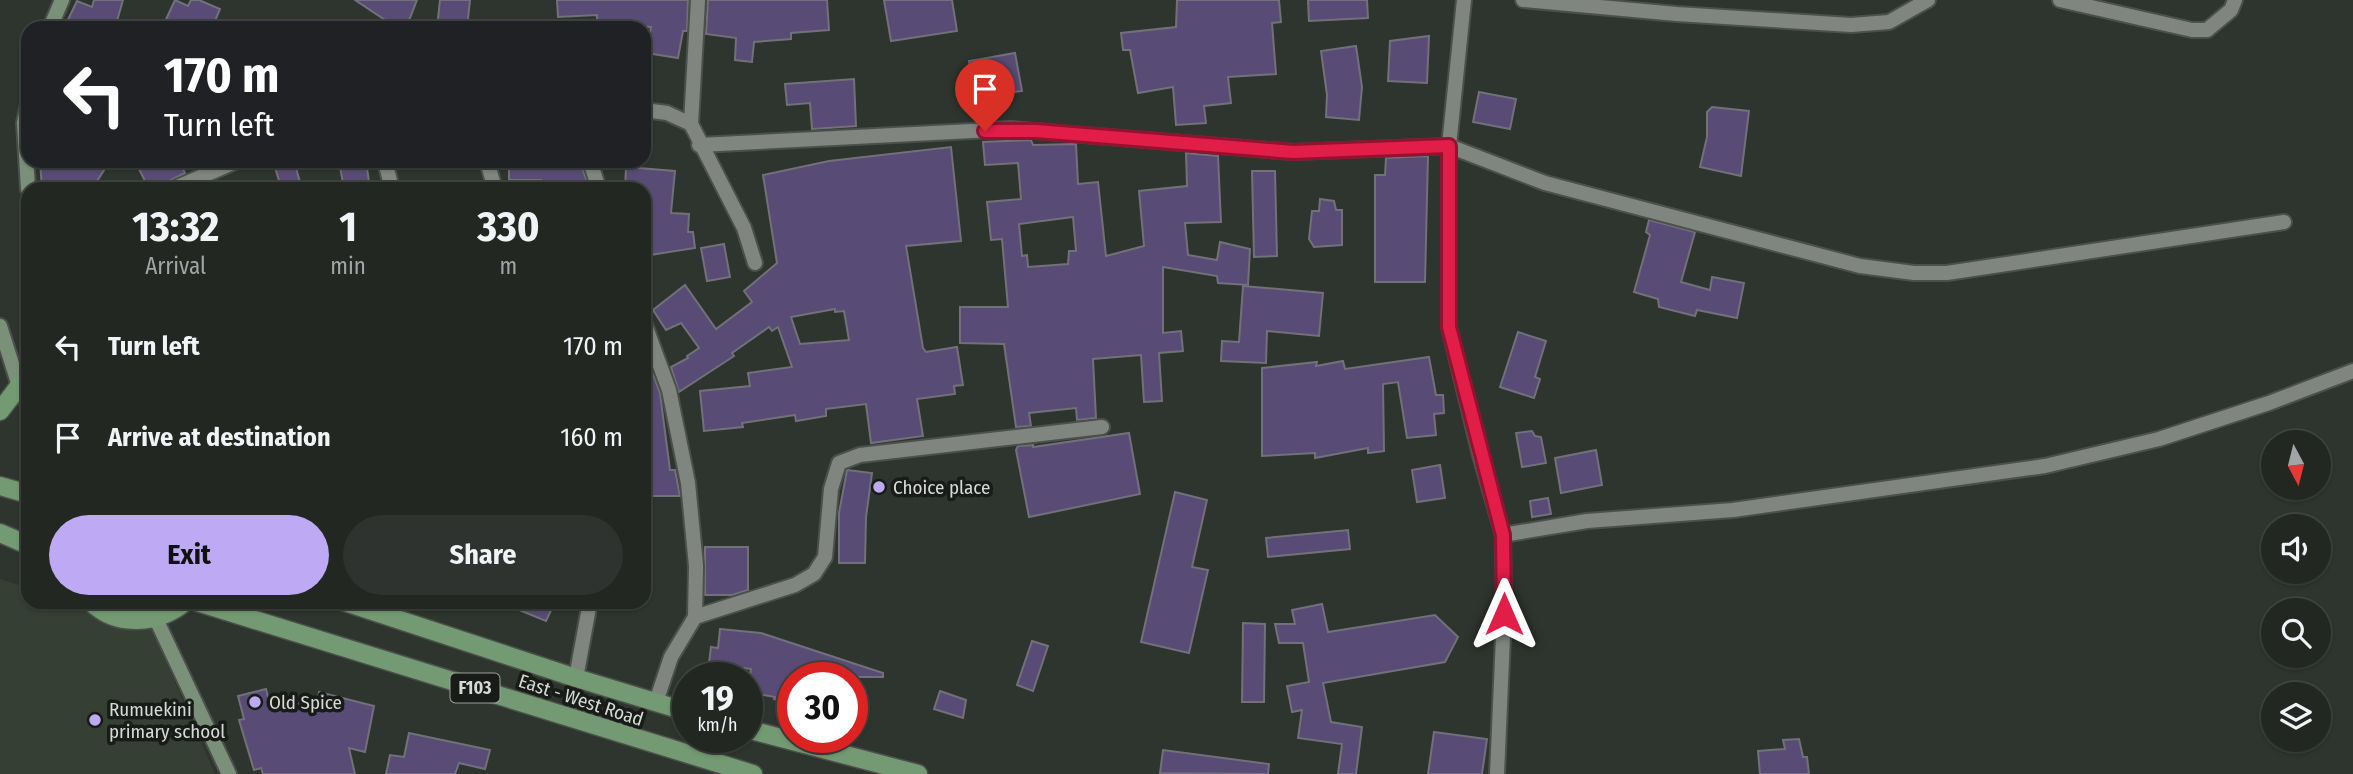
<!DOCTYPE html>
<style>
:root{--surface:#222722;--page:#2e332f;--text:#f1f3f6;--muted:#a2a5a5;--line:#3f4440;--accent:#bea9f4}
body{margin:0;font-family:"Fira Sans Condensed",sans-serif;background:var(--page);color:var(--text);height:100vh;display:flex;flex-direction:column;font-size:26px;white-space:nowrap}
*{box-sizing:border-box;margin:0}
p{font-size:23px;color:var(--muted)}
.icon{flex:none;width:38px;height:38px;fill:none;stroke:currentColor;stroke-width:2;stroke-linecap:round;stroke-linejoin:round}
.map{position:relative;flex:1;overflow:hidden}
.panel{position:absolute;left:21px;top:182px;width:630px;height:427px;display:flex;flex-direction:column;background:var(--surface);border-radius:21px;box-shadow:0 2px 5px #0004,0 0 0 2px var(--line)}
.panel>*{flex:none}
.top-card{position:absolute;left:21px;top:21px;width:630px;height:147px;border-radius:21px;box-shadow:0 2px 5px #0004,0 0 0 2px var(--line);background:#202124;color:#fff;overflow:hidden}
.needle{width:46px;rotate:173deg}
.tools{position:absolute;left:2261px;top:430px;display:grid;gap:14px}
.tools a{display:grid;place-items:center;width:70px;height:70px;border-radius:50%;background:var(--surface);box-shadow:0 2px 5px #0004,0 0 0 2px var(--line);font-size:35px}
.speed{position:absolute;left:672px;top:662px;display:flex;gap:14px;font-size:35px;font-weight:700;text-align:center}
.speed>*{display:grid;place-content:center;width:91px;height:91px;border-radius:50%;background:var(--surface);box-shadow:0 2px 5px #0004,0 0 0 2px var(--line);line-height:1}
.speed small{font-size:18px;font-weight:400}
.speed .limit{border:10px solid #d22;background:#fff;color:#111}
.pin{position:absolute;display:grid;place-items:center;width:60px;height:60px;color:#fff;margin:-72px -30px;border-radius:50% 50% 50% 0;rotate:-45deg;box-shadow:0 0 7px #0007}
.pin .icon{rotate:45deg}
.me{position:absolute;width:77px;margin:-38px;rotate:0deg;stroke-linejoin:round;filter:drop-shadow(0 0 5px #0008)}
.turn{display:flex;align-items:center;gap:24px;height:147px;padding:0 28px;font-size:32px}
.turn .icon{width:91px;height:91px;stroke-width:2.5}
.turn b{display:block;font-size:49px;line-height:60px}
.eta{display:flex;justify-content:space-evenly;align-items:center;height:119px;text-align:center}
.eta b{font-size:42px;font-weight:700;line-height:49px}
.primary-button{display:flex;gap:14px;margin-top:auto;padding:14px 28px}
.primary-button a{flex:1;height:80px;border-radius:42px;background:var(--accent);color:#111;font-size:28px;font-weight:700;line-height:80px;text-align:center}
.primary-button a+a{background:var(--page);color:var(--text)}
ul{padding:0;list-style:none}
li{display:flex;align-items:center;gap:21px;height:91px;padding:0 28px}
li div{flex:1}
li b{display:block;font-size:26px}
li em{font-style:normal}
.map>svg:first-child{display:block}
.built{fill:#353f34}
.building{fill:#584c76;stroke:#727079;stroke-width:2;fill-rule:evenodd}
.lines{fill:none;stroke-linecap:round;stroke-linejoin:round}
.street-casing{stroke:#4c504c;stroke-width:18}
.secondary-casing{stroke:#4c504c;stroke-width:18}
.primary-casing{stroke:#4c504c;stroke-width:21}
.street{stroke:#80867f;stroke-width:14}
.secondary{stroke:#7a9079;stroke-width:14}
.primary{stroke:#739a72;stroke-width:18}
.route-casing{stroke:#92132f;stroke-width:18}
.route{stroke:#e11d48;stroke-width:12}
.poi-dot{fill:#bea9f4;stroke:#181b18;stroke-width:2.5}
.labels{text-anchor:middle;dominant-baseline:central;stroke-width:7;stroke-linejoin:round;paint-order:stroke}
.shield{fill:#181b18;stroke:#9da19d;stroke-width:2}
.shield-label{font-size:18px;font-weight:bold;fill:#d6dad6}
.poi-label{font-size:19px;fill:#d6dad6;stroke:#181b18;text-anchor:start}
.street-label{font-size:19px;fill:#d6dad6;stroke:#181b18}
</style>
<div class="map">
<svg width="2353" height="774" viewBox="0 0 2353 774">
<rect width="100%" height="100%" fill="#2e342e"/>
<!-- built -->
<polygon class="built" points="0,579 28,588 28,602 72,602 151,627 215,774 0,774"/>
<!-- building -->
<g class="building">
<polygon points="94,0 123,0 115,28 64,28 77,1 92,7"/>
<polygon points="175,0 188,6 191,0 199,0 220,9 212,28 162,28"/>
<polygon points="355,0 417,0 406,28 382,28 385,20"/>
<polygon points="440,0 470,0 467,28 437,28"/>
<polygon points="557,0 688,0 687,31 683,31 678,58 646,53 651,27 597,25 597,15 558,17"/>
<polygon points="708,0 827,0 829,30 791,33 791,39 754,42 752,62 735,60 736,38 706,34"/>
<polygon points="884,0 952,0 957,31 891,41"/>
<polygon points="1177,0 1279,0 1281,22 1272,23 1276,74 1228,77 1231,103 1204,106 1206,123 1176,125 1173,87 1138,93 1130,50 1123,50 1121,33 1176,27"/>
<polygon points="1308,0 1367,0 1368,18 1309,21"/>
<polygon points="1429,36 1427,83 1388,81 1390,41"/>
<polygon points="1356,46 1362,87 1359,120 1326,117 1327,95 1321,51"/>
<polygon points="1015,53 1022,91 1005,93 1007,102 988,105 987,97 975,99 969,61"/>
<polygon points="854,79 856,126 812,129 810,103 787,105 785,84"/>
<polygon points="1479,92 1516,99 1510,129 1473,122"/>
<polygon points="1712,107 1749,111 1741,176 1700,167 1707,137 1707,112"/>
<path d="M1031 140 1033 145 1076 144 1078 184 1098 182 1106 256 1144 246 1139 191 1187 186 1186 153 1218 156 1221 222 1185 223 1188 255 1217 260 1220 242 1250 249 1248 285 1218 283 1217 276 1163 267V333L1181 331 1183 351 1159 353 1162 401 1144 402 1141 355 1093 359 1096 418 1077 420 1076 408 1029 413 1031 426 1016 427 1004 344 960 343V307H1008L1002 239 991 240 987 202 1021 199 1018 163 985 165 983 142ZM1073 217 1076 251H1069L1068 264 1028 267 1027 255 1022 256 1019 224Z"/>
<path d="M951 147 961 241 906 246 923 348 926 352 957 347 963 385 954 386 955 394 917 399 923 436 871 443 866 404 826 409V416L796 421 795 415 742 423 743 427 704 431 700 391 750 386 748 373 792 367 778 327 772 331 769 327 732 353 734 356 679 392 671 367 688 358 687 356 699 348 681 323 666 330 653 310 685 285 716 329 752 302 744 291 777 263 763 175 829 161ZM835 309V312L844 311 849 340 800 344 791 317Z"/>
<polygon points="1428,156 1425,282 1375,282 1375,175 1385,175 1386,158"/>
<polygon points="40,161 96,161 106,167 92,189 42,189"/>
<polygon points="135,161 179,161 185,173 169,181 164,189 149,189"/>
<polygon points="273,161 294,161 300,182 281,187"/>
<polygon points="339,161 366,161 370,189 344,189"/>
<polygon points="509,161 570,161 570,168 582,167 589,188 542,189 541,180 509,180"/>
<polygon points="626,167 675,171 671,213 689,214 688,232 693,232 695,248 644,256 644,189 625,189"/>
<polygon points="1252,171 1275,171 1277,256 1254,257"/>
<polygon points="1320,199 1334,201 1336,210 1342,210 1342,245 1314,247 1309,239 1312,211 1319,211"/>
<polygon points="1649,220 1695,232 1681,282 1710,290 1712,277 1744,283 1737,318 1697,310 1695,316 1659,307 1658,299 1634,292 1650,235 1646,232"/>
<polygon points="724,244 730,277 707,281 701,248"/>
<polygon points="1243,286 1323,293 1319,336 1267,331 1266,363 1221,361 1222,341 1239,342"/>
<polygon points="1518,332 1546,341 1535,377 1540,379 1534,398 1500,387"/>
<polygon points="644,350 660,393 670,470 675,470 680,496 644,496"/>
<polygon points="1429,357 1436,395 1443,395 1444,413 1434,414 1436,435 1407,438 1398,382 1383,384 1384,451 1368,453 1368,448 1315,458 1315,453 1262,456 1262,368 1317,362 1316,366 1343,361 1345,369"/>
<polygon points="1532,431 1535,436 1541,437 1546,463 1522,467 1516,433"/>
<polygon points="1129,433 1140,494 1029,517 1016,450 1018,446 1033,445 1033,447"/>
<polygon points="1596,450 1602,485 1561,493 1555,458"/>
<polygon points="1440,465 1445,498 1417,502 1412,470"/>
<polygon points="847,470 872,473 866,517 865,563 839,563 839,513"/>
<polygon points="1175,492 1207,500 1192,567 1208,570 1189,653 1141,642"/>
<polygon points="1548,498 1551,514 1532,517 1530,501"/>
<polygon points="1348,530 1350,549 1268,557 1266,538"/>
<polygon points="705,547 748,547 748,590 732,595 705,595"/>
<polygon points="500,602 555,602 546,621"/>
<polygon points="1322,604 1328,632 1435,615 1458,637 1445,662 1323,683 1331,722 1362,727 1356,774 1338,774 1342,744 1298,738 1302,710 1292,712 1287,686 1309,682 1303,643 1279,643 1275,624 1295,624 1292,610"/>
<polygon points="1243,623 1265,624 1264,702 1242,702"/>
<polygon points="720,629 761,633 883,673 883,677 793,677 793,704 774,699 775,697 747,692 751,669 709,663 711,647 718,648"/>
<polygon points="1032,641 1048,646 1033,691 1017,685"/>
<polygon points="266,689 268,697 318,700 319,692 374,706 365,752 349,748 355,774 263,774 261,768 254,770 239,720 244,719 238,696"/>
<polygon points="940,691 966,700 963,718 934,709"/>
<polygon points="1434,732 1487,739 1482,774 1428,774"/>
<polygon points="409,733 490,750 485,769 459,763 455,774 386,774 390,755 404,757"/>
<polygon points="1799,739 1803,757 1807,757 1809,774 1760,774 1758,751 1785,749 1783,740"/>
<polygon points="1163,750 1269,764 1268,774 1160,773"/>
</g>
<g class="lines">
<!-- street casing -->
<g class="street-casing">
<g id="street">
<polyline points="698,0 691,124 744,228 755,263"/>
<polyline points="1464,0 1449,146 1449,327 1480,455 1503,535 1504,614 1497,774"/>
<polyline points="1523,0 1677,14 1851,25 1889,22 1928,0"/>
<polyline points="2060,0 2192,30 2207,30 2231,10 2235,0"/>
<polyline points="644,110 667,113 691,124"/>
<polyline points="699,145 1011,129 1293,152 1449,146 1545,183 1860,266 1914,273 1947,273 2284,222"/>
<polyline points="385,161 392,189"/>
<polyline points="487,161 495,189"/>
<polyline points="590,161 599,189"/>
<polyline points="173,189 237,161"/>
<polyline points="644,322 669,390 688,483 696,566 695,617 671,657 656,702"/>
<polyline points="1503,535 1587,521 1733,510 2045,466 2159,439 2269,403 2353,371"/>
<polyline points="695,617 795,585 814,574 825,557 831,489 839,463 860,455 1102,427"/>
<polyline points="576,678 590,602"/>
</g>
</g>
<!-- secondary casing -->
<g class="secondary-casing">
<g id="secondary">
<polyline points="50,28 62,0"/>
<polyline points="28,104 24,123 28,189"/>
<polyline points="0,326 19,386 28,404"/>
<polyline points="156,619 229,774"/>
</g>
</g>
<!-- primary casing -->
<g class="primary-casing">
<g id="primary">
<polyline points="0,411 19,386"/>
<polyline points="0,486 28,494"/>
<polyline points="0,533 28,545"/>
<path d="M91 602C117 628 158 624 185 602"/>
<polyline points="197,602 753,774"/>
<polyline points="345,602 576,678 688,712"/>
<polyline points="747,729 918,774"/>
</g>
</g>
<!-- street -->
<use href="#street" class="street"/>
<!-- secondary -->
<use href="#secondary" class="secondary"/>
<!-- primary -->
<use href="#primary" class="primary"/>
</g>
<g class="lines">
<!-- route casing -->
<g class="route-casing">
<polyline id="route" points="985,131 1036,131 1293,152 1449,146 1449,327 1503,535 1504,614"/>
</g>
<!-- route -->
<use href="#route" class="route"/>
</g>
<!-- markers -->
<g class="poi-dot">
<circle cx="879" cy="487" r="7"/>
<circle cx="255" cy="702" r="7"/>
<circle cx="95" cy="720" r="7"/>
</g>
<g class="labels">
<!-- shield labels -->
<rect class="shield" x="450.5" y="673.5" width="49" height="29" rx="5"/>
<g class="shield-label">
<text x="475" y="688">F103</text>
</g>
<!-- poi labels -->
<g class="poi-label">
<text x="893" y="487">Choice place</text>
<text x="269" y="702">Old Spice</text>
<text x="109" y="709">Rumuekini<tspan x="109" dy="22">primary school</tspan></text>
</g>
<!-- street labels -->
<g class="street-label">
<text transform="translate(581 700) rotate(18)">East - West Road</text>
</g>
</g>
</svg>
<div class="tools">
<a><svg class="needle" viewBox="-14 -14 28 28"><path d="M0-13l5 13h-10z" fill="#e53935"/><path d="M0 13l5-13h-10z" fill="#a2a5a5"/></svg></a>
<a><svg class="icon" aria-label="sound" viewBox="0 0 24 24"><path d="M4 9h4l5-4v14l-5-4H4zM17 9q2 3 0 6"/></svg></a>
<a><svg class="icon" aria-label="search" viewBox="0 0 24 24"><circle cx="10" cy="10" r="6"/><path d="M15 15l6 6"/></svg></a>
<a><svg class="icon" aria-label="layers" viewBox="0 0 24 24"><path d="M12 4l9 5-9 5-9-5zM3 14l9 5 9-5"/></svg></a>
</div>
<div class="speed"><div>19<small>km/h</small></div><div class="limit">30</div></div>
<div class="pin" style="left:985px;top:131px;background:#d93025"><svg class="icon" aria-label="arrive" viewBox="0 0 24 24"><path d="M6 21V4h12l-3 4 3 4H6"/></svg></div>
<svg class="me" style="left:1504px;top:614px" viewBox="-20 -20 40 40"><path d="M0-17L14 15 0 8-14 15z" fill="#e11d48" stroke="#fff" stroke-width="4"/></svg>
<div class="top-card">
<div class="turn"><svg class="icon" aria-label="left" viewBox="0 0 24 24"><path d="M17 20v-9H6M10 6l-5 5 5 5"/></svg><div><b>170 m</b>Turn left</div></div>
</div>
<section class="panel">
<div class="eta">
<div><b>13:32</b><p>Arrival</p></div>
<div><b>1</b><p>min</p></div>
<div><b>330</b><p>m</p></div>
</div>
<ul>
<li><svg class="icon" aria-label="left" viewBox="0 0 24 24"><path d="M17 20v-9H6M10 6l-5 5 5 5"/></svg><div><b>Turn left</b></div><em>170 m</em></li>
<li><svg class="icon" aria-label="arrive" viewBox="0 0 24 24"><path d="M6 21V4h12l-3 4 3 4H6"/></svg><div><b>Arrive at destination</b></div><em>160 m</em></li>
</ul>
<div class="primary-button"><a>Exit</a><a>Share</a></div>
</section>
</div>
